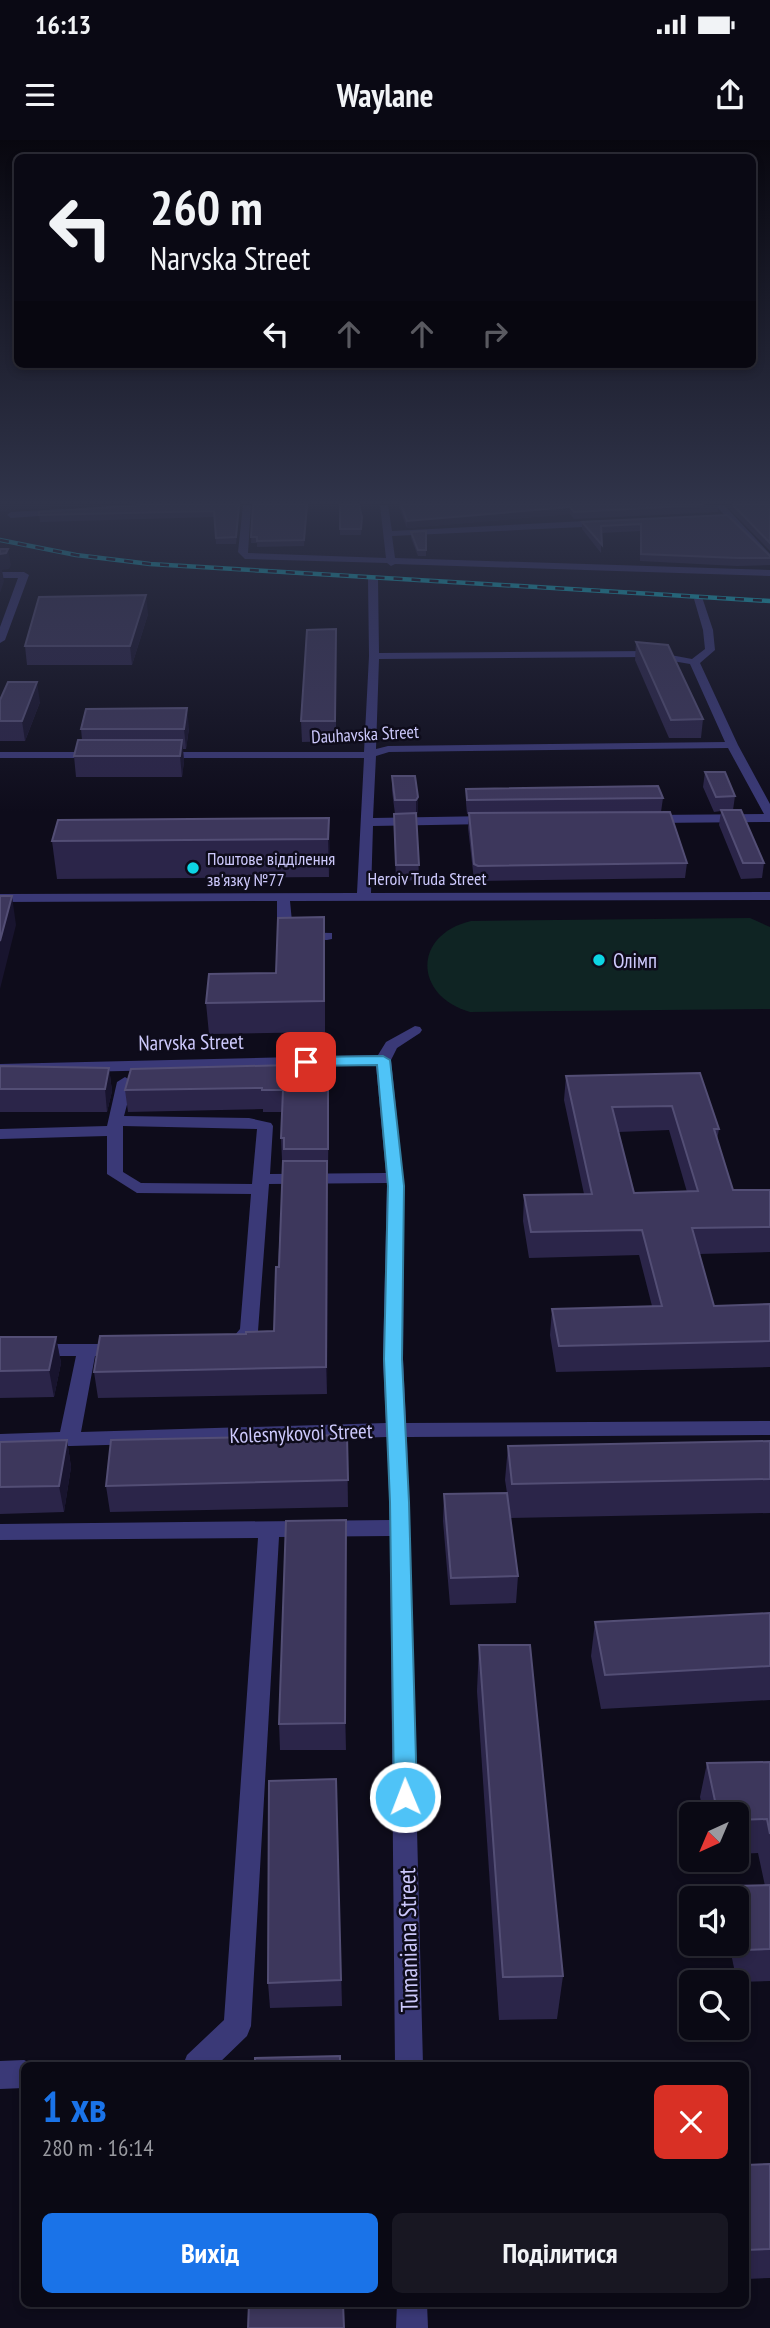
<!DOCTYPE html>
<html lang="uk">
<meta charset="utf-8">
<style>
:root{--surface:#0a0914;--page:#181722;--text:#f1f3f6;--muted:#999aa0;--line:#2a2a34;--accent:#1a73e8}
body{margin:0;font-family:"PT Sans Narrow",sans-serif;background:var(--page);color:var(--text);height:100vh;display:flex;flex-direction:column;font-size:26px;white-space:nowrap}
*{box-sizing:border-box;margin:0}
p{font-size:23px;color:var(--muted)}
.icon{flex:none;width:38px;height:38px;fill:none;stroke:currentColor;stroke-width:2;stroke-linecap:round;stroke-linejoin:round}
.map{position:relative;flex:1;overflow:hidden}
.side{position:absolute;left:21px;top:1922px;width:728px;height:245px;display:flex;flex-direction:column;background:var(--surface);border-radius:10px;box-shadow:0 4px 10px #0003,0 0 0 2px var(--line)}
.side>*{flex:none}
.top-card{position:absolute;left:14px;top:14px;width:742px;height:214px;border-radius:10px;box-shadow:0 4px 10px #0003,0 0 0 2px var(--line);background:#0a0914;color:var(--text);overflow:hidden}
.needle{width:46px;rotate:224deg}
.tools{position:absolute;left:679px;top:1662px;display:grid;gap:14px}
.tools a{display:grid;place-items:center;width:70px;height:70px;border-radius:10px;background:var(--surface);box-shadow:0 4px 10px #0003,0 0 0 2px var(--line);font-size:35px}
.pin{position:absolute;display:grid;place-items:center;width:60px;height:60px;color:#fff;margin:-30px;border-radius:14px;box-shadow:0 4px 10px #0006}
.me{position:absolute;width:77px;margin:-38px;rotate:359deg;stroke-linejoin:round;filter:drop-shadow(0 0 5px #0008)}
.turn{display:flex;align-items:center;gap:24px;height:147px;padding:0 21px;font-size:32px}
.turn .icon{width:91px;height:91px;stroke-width:2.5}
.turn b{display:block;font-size:49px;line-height:60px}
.lanes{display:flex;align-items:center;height:66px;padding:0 21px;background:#0003;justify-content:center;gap:35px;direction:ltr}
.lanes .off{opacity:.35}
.round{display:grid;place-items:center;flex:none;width:74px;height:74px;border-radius:10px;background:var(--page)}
.head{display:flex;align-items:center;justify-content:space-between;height:119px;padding:0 21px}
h1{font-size:42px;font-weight:700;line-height:52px;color:var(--accent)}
.primary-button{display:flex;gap:14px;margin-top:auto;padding:14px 21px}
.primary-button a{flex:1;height:80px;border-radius:10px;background:var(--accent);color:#fff;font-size:28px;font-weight:700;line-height:80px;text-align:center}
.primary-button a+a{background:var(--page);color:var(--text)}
.status{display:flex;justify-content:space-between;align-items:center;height:49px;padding:0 35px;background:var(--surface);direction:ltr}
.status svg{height:19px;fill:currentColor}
header{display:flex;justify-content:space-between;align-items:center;height:91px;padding:0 21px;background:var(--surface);font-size:32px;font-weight:700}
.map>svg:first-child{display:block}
.green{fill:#0f2423}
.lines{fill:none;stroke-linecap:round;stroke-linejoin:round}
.minor{fill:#3a3977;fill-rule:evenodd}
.rail-casing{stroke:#0dd5e4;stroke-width:4.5}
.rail{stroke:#0e0c1b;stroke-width:2.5;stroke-dasharray:9;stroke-linecap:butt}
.wall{fill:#2b2549;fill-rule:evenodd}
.shaded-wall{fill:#18142e}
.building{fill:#3d375c;stroke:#534e75;stroke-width:2;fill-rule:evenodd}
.route{fill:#4fc3f7;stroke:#337fa1;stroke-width:2}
.poi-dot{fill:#0dd5e4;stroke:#0e0c1b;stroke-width:2.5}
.labels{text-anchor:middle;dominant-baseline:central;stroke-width:5;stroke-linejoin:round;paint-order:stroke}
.far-street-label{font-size:18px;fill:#cdc9fc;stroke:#0e0c1b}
.far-poi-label{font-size:18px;fill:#cdc9fc;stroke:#0e0c1b;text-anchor:start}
.poi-label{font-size:21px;fill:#cdc9fc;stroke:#0e0c1b;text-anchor:start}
.street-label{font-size:21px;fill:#cdc9fc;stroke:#0e0c1b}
.near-street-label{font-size:24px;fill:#cdc9fc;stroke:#0e0c1b}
</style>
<div class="status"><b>16:13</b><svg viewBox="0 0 49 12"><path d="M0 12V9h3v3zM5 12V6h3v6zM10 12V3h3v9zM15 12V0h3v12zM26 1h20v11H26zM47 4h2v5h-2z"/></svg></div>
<header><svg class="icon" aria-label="menu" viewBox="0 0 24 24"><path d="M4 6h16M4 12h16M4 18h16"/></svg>Waylane<svg class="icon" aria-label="share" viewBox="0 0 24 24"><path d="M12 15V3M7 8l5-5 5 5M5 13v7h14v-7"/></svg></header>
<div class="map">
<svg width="770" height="2188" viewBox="0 0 770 2188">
<rect width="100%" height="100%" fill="#0e0c1b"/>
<!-- green -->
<path class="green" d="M750 778 770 787V869L470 872C414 856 412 795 471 781Z"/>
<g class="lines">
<!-- minor -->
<g class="minor">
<polygon points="243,365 251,365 248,413 386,418 380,365 388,365 392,391 604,380 608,383 604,386 392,396 395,418 770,430 770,436 395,424 391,426 387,423 245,419 238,412"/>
<polygon points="715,365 724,365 770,414 770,422"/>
<polygon points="63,369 66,374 11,378 7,375 11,372"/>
<polygon points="0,432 24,432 29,435 5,500 0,503 0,487 18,438 0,438"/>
<path d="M373 435 378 438 379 513 649 511 692 519 705 509 703 490 694 459 702 457 713 490 715 510 700 523 738 605 770 664V682L651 683 645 679 651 675 764 674 728 608 389 612 376 616 373 678 490 676 496 680 490 684 373 686 371 753 770 752V760L290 761 293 792 332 793V799L327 800 283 799 277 787V761L0 762V754L357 753 364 618H161L155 615 161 612H364L369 516 368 438ZM649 517 690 524 725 602 388 606 376 609 379 519Z"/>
<polygon points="0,612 98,612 104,615 98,618 0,618"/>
<path d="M415 886 420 887 422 890 420 893 397 908 391 920 404 1047 403 1219 406 1283 770 1281V1295L407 1297 423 1925H395L390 1396 279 1397 251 1886 247 1896 217 1925H183L187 1915 224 1880 258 1398 0 1400V1384L390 1380 387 1297 0 1308V1294L60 1292 76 1216H0V1204H126L128 1209 126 1214 95 1216 81 1292 386 1283 383 1219 387 1043 269 1044 258 1191 246 1207H224L222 1202 224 1197 234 1196 240 1189 251 1054 137 1053 107 1034V996L0 999V989L107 986 117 942 125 937 133 942 124 976 249 978 271 983 273 986 270 1034 386 1033 376 925 0 934V924L378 915 386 902ZM123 986 257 989 252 1044 141 1043 123 1032Z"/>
<polygon points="24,1920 34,1925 24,1925 24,1948 0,1949 0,1921"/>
<polygon points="397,2163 427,2163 428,2188 396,2188"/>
</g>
<!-- rail casing -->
<g class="rail-casing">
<polyline id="rail" points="0,400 76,415 150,424 770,461"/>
</g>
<!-- rail -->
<use href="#rail" class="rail"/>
</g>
<!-- wall -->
<g class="wall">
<polygon points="140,365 240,365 236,404 216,404 214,377 40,382 39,372"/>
<polygon points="253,365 308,365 304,406 257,407 257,403 251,403"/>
<polygon points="340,365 362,377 361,395 340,395"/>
<polygon points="398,365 718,365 718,372 574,379 570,374 407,388"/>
<polygon points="725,365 770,365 770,411"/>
<polygon points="727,375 770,416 770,425 737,426 640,421 640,391 601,393 601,413 582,389 582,382"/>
<polygon points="426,391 426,416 418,416 411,398 411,392"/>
<polygon points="148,474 132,525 27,525 25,506"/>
<polygon points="336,489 336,601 302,602 301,581"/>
<polygon points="636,502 703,579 701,598 669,598 635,520"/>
<polygon points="0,560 40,562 25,601 0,601"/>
<polygon points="189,588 186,609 183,609 184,621 182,637 76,637 74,616 82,600 81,589"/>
<polygon points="705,632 735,656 733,670 764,723 762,738 741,739 719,685 721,671 714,672 703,647"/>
<polygon points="392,636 418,657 418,672 417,674 419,740 396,741 394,688 394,674 395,674 392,651"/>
<polygon points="466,649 663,658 661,672 687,723 685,738 478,741 474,740 468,688 469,674 467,674 466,663"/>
<polygon points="329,678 329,737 57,739 52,701"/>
<polygon points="325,806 325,892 209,894 206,863 276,833"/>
<polygon points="0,926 109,928 112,951 107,972 0,972"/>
<path d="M700 933 719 989 717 1000 733 1050H770V1112L699 1114 714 1166 770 1164V1227L556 1232 550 1195 552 1169 652 1166 639 1115 529 1118 523 1081 524 1055 584 1054 564 960 566 936ZM669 990 687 1052 634 1053 618 992Z"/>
<polygon points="329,946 328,1031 327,1254 98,1258 94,1232 246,1194 274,1191 284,1021 284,1020 282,1020 281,998 282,972 263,972 263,969 128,972 125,950"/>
<polygon points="0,1197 56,1197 61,1223 54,1257 0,1258"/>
<polygon points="347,1295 348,1367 110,1372 106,1346"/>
<polygon points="67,1300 71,1327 64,1372 0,1374 0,1302"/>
<polygon points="770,1301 770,1373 510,1378 518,1436 516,1463 450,1465 443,1381 444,1354 507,1353 505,1340 508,1306"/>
<polygon points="346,1407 346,1610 280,1610 279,1584"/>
<polygon points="770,1473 770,1560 601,1569 591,1516 595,1482"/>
<polygon points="479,1505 563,1836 557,1879 499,1880 477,1551"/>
<polygon points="770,1622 770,1841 737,1842 729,1804 737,1804 737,1759 729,1759 732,1746 765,1746 758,1713 737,1714 737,1675 704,1675 700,1657 707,1623"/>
<polygon points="336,1639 342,1866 270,1868 268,1843"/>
<polygon points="770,2024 770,2138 746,2139 746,2025"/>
</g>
<!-- shaded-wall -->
<g class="shaded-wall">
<polygon points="0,365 90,365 0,371"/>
<polygon points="239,365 240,365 236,404 236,397"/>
<polygon points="570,367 570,374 407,388 407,381"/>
<polygon points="8,409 11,425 9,429 2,430 4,441 0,453 0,414"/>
<polygon points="146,455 148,474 132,525 130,506"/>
<polygon points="37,542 40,562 25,601 22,581"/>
<polygon points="187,568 189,588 186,609 184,589"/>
<polygon points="182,600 184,621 182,637 180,616"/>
<polygon points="418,657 418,672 416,675 416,660"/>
<polygon points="329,678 330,715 329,737 328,699"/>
<polygon points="12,756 16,785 0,849 0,801"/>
<polygon points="328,924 329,946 328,1031"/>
<polygon points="109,928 112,951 107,972 105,949"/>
<polygon points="327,1021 328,1046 327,1254 326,1227"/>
<polygon points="56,1197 61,1223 54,1257 49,1230"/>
<polygon points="67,1300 71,1327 64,1372 59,1346"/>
<polygon points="346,1380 346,1610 345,1583"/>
</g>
<!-- building -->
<g class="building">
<polygon points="140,365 239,365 236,397 216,398 214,371 39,375 39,372"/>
<polygon points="253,365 307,365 304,400 257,401 257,397 251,397"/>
<polygon points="340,365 359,365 362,377 361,389 340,389"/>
<polygon points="401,365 704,365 574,372 570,367 407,381"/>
<polygon points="733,365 770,365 770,403"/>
<polygon points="727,375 770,416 770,418 738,418 641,414 641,384 601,386 602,405 582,382"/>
<polygon points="426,391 426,410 418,410 411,392"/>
<polygon points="0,409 8,409 6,413 0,414"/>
<polygon points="146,455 130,506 25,506 39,457"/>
<polygon points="336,489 335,581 301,581 307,490"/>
<polygon points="636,502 668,505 703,579 671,580"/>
<polygon points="8,542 37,542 22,581 0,581 0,560"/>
<polygon points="187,568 184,589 81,589 86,569"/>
<polygon points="78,600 182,600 180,616 74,616"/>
<polygon points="705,632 725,632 735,656 716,657"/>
<polygon points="392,636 415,636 418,657 416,660 395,660"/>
<polygon points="658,646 663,658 467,660 466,649"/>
<polygon points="721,670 741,670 764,723 743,723"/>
<polygon points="670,672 687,723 478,726 474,724 469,673"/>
<polygon points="416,673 419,725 396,725 394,674"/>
<polygon points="329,678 328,699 52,701 58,680"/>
<polygon points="0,756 12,756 0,801"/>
<polygon points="324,777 324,861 206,863 209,834 276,833 278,778"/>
<polygon points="328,924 328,1009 284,1009 284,998 281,998 283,950 262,950 262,948 125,950 131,929"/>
<polygon points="0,926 109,928 105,949 0,949"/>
<path d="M700 933 719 989H714L733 1050H770V1087L692 1088 714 1166 770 1164V1201L559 1206 552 1169 662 1166 642 1090 531 1092 524 1055 592 1054 566 936ZM672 966 698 1051 634 1053 612 967Z"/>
<polygon points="283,1021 327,1021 326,1227 94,1232 100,1196 246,1194 246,1192 274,1191 276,1127 279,1127"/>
<polygon points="0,1197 56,1197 49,1230 0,1231"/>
<polygon points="347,1295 348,1340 106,1346 111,1300"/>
<polygon points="67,1300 59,1346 0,1347 0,1302"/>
<polygon points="770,1301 770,1339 512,1344 508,1306"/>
<polygon points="507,1353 518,1436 451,1438 444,1354"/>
<polygon points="346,1380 345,1583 279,1584 286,1381"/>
<polygon points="770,1473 770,1526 605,1535 595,1482"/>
<polygon points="479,1505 530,1505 563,1836 503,1837"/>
<polygon points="770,1622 770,1694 767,1679 737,1680 737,1675 718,1675 707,1623"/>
<polygon points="336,1639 341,1840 268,1843 269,1641"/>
<polygon points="770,1745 770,1809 745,1810 737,1768 737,1759 735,1759 732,1746"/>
<polygon points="340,1916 340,1925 255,1925 255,1918"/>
<polygon points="770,2024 770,2109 746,2110 746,2025"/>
<polygon points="249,2163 343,2163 344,2188 248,2188"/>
</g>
<!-- sky -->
<linearGradient id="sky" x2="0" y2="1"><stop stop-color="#08070f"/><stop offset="0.54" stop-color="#30344a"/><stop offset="1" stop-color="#30344a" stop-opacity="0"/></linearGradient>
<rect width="770" height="672" fill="url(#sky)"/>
<!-- route -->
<polygon class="route" points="383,916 390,920 404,1046 402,1219 409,1362 417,1657 413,1664 405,1667 398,1664 394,1657 390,1362 384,1219 388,1046 377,925 306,926 299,922 306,917"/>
<!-- markers -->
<g class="poi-dot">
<circle cx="193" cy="728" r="7"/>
<circle cx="599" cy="820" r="7"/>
</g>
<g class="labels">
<!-- far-street labels -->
<g class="far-street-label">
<text transform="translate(365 594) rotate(-3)">Dauhavska Street</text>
<text x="427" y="738">Heroiv Truda Street</text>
</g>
<!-- far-poi labels -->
<g class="far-poi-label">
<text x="207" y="718">Поштове відділення<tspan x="207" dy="21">зв'язку №77</tspan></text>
</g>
<!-- poi labels -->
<g class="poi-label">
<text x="613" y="820">Олімп</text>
</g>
<!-- street labels -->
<g class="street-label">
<text transform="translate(191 902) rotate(-1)">Narvska Street</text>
<text transform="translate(301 1293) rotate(-2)">Kolesnykovoi Street</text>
</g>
<!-- near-street labels -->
<g class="near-street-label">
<text transform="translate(408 1800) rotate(-91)">Tumaniana Street</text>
</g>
</g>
</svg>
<div class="tools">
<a><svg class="needle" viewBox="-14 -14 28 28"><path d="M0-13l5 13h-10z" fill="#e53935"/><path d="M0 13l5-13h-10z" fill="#999aa0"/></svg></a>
<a><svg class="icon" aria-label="sound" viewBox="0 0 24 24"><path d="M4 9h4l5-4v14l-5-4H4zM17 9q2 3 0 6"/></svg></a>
<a><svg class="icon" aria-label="search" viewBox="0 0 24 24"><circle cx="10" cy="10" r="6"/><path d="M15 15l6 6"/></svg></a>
</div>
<div class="pin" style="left:306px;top:922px;background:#d93025"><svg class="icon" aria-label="arrive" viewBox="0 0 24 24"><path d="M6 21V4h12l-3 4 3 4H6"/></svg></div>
<svg class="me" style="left:405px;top:1657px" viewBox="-20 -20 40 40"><circle r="17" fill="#4fc3f7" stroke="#fff" stroke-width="3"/><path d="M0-11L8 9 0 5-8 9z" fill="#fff"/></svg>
<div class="top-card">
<div class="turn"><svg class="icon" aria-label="left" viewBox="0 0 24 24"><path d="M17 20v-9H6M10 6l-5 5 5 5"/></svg><div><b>260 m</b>Narvska Street</div></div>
<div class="lanes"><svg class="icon" aria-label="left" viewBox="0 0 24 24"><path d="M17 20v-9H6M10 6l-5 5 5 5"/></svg><svg class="icon off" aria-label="ahead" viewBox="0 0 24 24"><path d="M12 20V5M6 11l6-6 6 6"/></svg><svg class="icon off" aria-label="ahead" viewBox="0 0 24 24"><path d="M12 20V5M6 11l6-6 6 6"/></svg><svg class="icon off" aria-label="right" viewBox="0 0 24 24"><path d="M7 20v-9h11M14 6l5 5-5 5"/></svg></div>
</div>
<section class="side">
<div class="head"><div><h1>1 хв</h1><p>280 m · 16:14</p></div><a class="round" style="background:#d93025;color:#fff"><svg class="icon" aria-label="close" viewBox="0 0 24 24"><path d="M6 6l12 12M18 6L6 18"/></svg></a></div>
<div class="primary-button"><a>Вихід</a><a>Поділитися</a></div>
</section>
</div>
